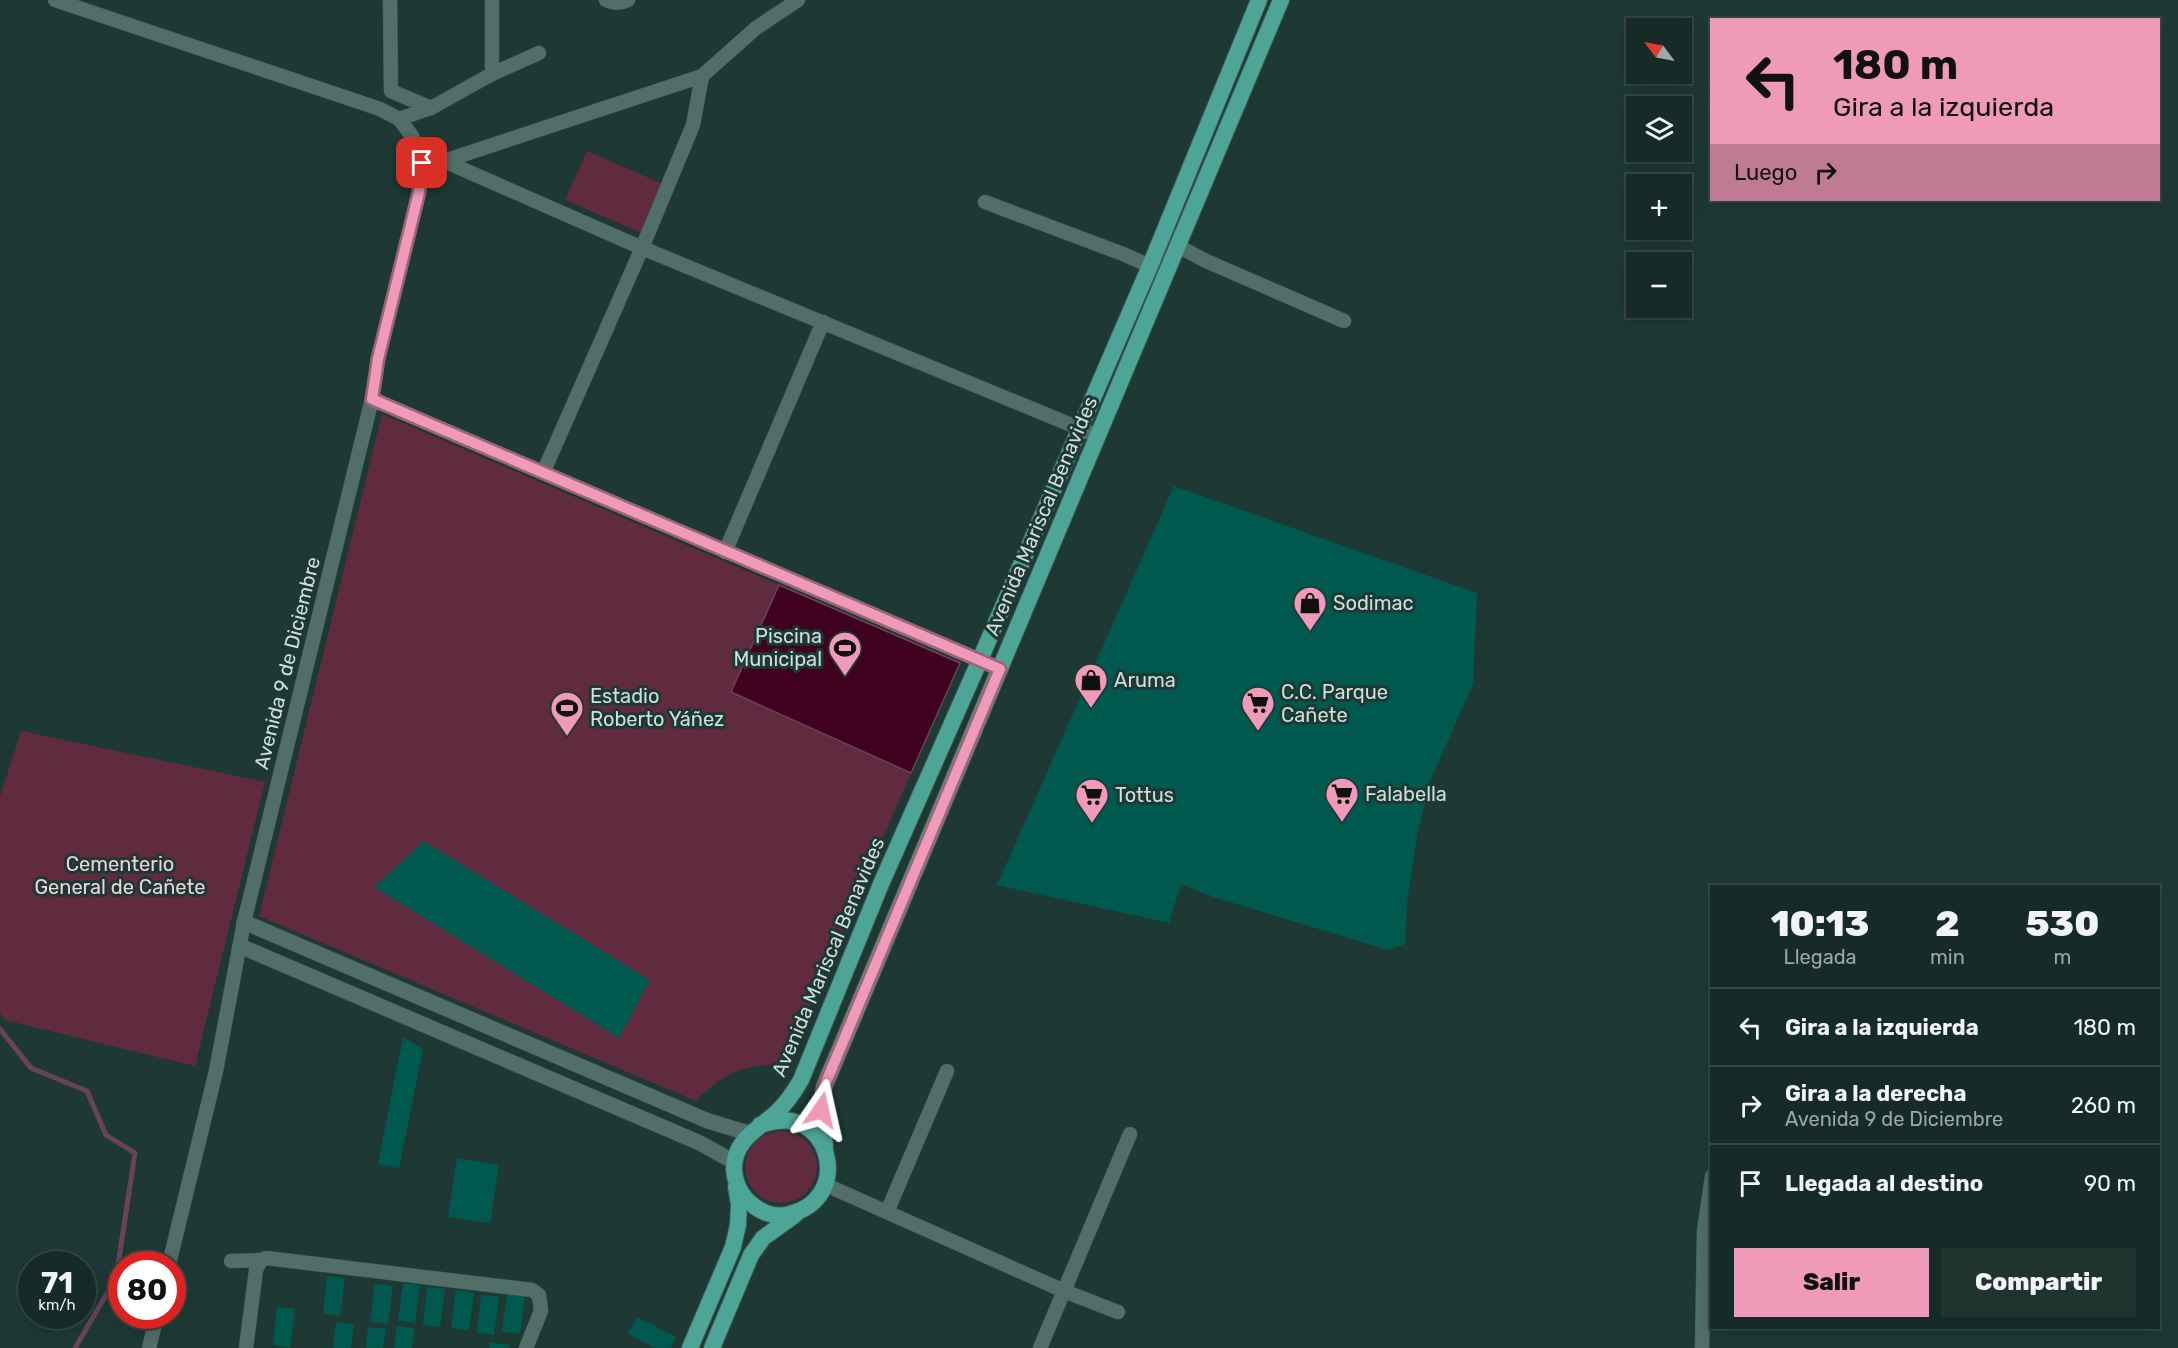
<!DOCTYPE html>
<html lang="es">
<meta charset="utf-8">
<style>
:root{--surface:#162b27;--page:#1f332f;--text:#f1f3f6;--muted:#9ea7a7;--line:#354744;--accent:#ef9ab8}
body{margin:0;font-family:Rubik,sans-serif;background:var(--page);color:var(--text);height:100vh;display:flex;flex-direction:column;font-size:22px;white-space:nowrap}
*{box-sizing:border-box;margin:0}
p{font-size:20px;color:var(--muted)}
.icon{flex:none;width:33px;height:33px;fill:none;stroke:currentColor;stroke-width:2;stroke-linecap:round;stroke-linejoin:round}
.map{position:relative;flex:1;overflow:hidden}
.drawer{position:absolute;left:1710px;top:885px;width:450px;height:444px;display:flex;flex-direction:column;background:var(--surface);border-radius:0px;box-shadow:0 3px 15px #0003,0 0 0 2px var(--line)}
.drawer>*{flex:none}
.guide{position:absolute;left:1710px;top:18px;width:450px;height:183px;border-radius:0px;box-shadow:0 3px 15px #0003,0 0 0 2px var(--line);background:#ef9ab8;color:#111;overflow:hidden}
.needle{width:39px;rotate:302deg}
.fabs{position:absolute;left:1626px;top:18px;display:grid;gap:12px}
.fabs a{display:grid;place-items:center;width:66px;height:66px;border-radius:0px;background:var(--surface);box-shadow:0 3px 15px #0003,0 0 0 2px var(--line);font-size:30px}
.speed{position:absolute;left:18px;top:1251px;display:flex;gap:12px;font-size:30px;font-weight:700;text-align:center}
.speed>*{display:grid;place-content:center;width:78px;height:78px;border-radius:50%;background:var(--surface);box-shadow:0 3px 15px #0003,0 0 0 2px var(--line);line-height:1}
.speed small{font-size:15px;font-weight:400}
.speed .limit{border:9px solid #d22;background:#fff;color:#111}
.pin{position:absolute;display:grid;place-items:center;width:51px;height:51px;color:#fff;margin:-26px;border-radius:12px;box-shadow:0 3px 9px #0006}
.me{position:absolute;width:66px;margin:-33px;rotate:11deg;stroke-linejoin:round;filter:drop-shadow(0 0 4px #0008)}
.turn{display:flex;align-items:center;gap:21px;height:126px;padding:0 24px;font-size:27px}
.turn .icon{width:78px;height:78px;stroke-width:2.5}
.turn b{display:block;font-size:42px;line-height:51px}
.then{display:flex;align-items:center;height:57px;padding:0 24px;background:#0003;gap:12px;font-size:22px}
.eta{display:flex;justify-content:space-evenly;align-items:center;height:102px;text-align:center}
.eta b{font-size:36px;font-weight:800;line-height:42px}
.primary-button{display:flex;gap:12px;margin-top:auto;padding:12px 24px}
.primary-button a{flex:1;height:69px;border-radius:0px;background:var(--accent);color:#111;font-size:24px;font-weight:800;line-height:69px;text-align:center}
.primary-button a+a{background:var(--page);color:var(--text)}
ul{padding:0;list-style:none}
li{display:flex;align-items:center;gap:18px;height:78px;padding:0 24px;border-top:2px solid var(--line)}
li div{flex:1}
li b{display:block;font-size:22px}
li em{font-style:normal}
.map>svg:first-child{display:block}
.green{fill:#602a3f}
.water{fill:#400020;stroke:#6b4358;stroke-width:1.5}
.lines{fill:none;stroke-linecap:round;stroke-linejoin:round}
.stream{stroke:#6b4358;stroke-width:5}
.building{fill:#00594e}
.minor-casing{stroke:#3d5551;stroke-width:15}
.tertiary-casing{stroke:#3d5551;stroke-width:16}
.trunk-casing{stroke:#3d5551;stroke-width:18}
.minor{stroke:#516e68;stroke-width:14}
.tertiary{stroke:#516e68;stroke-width:15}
.trunk{stroke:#4ca596;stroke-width:16}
.route-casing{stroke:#9b6478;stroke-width:15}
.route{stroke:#ef9ab8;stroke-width:10}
.labels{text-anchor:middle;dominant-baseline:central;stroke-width:6;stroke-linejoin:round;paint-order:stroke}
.street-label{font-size:20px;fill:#cfdfdb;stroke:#1e3934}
.poi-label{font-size:20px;fill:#cfdfdb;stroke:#1e3934;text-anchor:start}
.park-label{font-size:20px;fill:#eed3dc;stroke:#1e3934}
</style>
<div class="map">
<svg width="2178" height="1348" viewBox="0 0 2178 1348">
<rect width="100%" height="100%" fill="#1e3934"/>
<!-- green -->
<g class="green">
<polygon points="587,151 665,185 644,234 565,200"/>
<path d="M382 414 779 585 731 692 911 773 785 1064C745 1064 724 1072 696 1101L259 916Z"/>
<polygon points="21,731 265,782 195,1066 5,1020 0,1013 0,797"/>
<circle cx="781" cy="1167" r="36"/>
</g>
<!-- water -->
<polygon class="water" points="779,585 960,663 911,773 731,692"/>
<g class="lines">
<!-- stream -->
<polyline class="stream" points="0,1029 31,1068 87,1091 106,1135 135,1153 116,1278 75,1348"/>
</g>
<!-- building -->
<g class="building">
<polygon points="1174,486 1477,593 1473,684 1431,779 1417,835 1407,903 1405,944 1388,950 1207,895 1181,884 1169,923 997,885"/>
<polygon points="424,841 650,980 619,1038 374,887"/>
<polygon points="403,1037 423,1049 399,1168 378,1164"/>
<polygon points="457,1158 499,1165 490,1223 448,1217"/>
<polygon points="327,1276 345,1278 340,1316 323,1313"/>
<polygon points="403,1283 420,1285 415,1323 398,1321"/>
<polygon points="375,1284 393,1286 388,1324 370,1322"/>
<polygon points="427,1287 445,1289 440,1327 423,1325"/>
<polygon points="456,1290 474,1292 469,1330 451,1328"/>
<polygon points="507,1294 525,1296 520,1334 502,1332"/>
<polygon points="481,1295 499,1297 494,1335 477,1333"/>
<polygon points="277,1307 295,1309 290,1347 273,1345"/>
<polygon points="637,1317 676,1337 671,1348 655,1348 628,1334"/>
<polygon points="336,1322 354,1324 351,1348 333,1348"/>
<polygon points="397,1326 415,1328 412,1348 394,1348"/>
<polygon points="368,1327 386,1329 383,1348 366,1348"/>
<polygon points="490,1342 509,1345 509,1348 489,1348"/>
</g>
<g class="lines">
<!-- minor casing -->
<g class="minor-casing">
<g id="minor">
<polyline points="55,0 380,109 399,119 412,136 422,163 419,192 378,359 372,399 244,922 216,1071 169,1264"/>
<polyline points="390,0 391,91 431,108"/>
<polyline points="492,0 492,74"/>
<path d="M606 0C614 4 620 4 628 0"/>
<polyline points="399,119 431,108 492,74 539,53"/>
<polyline points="444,161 642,248 1098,436"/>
<polyline points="422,163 444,161 702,76 756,28 798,0"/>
<polyline points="985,202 1123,254 1150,266"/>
<polyline points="1178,246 1204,260 1344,321"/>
<polyline points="372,399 1000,669"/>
<polyline points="543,473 642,248 693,125 702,76"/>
<polyline points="725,552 823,322"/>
<polyline points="826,1185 1064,1291 1118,1312"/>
<polyline points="887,1212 947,1071"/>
<polyline points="231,1261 261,1260"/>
<polyline points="149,1348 157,1316"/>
<polyline points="246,1348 256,1270 261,1260 266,1258 532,1290 539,1295 541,1311 526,1348"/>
<polyline points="1040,1348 1130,1134"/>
<polyline points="1702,1348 1704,1231 1712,1176"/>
</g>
</g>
<!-- tertiary casing -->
<g class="tertiary-casing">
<g id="tertiary">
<polyline points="244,922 708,1121 748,1133"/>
<polyline points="240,946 700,1143 734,1162"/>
</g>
</g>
<!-- trunk casing -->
<g class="trunk-casing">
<g id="trunk">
<path d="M760 1125C766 1124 772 1121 778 1121 832 1114 851 1199 790 1214 780 1217 769 1215 760 1210 744 1201 735 1186 734 1169 734 1140 757 1130 776 1113 786 1104 794 1092 801 1080L881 884 979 662 1150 266 1259 0"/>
<polyline points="825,1146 821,1110 824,1087 1281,0"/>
<polyline points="690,1348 733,1247 738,1225 739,1204 736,1187"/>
<polyline points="712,1348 751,1255 763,1238 795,1215"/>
</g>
</g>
<!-- minor -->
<use href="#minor" class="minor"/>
<!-- tertiary -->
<use href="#tertiary" class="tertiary"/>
<!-- trunk -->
<use href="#trunk" class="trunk"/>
</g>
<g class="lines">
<!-- route casing -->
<g class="route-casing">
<polyline id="route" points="422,163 419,192 378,359 372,399 1000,669 824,1087 821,1110"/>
</g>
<!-- route -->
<use href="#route" class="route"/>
</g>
<!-- icons -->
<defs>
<g id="shop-pin" transform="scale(1.725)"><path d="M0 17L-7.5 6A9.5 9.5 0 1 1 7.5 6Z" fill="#ef9ab8" stroke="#1e3934"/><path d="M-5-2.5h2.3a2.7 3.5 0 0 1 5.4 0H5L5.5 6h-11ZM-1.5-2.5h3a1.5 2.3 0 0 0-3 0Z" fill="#111"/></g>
<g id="stadium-pin" transform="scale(1.725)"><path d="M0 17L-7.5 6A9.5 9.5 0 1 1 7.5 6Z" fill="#ef9ab8" stroke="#1e3934"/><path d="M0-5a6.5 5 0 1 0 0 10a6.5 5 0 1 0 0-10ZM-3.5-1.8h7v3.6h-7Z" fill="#111"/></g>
<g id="supermarket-pin" transform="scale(1.725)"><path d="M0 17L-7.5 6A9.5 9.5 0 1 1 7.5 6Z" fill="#ef9ab8" stroke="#1e3934"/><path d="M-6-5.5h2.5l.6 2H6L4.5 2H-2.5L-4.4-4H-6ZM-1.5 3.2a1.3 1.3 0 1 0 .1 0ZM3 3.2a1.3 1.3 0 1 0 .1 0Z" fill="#111"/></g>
</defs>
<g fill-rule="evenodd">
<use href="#shop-pin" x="1310" y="603"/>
<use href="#stadium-pin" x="845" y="648"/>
<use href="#shop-pin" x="1091" y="680"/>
<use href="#supermarket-pin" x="1258" y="703"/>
<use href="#stadium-pin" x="567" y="708"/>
<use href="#supermarket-pin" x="1342" y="794"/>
<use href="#supermarket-pin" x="1092" y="795"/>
</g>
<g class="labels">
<!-- street labels -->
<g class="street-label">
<text transform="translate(1041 516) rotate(-67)">Avenida Mariscal Benavides</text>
<text transform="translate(287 663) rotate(-76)">Avenida 9 de Diciembre</text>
<text transform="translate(828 957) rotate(-67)">Avenida Mariscal Benavides</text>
</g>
<!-- poi labels -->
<g class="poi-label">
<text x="1333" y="603">Sodimac</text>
<text x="822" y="636" text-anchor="end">Piscina<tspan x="822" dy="23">Municipal</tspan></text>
<text x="1114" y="680">Aruma</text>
<text x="1281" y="692">C.C. Parque<tspan x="1281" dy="23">Cañete</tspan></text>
<text x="590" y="696">Estadio<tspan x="590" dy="23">Roberto Yáñez</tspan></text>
<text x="1365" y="794">Falabella</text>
<text x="1115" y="795">Tottus</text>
</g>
<!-- park labels -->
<g class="park-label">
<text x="120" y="864">Cementerio<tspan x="120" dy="23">General de Cañete</tspan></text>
</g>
</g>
</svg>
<div class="fabs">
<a><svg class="needle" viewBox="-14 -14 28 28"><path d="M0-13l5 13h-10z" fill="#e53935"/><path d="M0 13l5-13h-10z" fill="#9ea7a7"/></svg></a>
<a><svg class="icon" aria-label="layers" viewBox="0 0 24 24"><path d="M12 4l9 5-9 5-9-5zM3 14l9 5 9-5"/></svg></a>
<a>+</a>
<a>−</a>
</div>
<div class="speed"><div>71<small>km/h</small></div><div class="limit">80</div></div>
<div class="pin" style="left:422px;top:163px;background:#d93025"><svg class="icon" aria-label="arrive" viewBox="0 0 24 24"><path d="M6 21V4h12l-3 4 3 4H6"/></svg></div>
<svg class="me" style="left:821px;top:1110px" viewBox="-20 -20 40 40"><path d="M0-17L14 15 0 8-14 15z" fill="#ef9ab8" stroke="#fff" stroke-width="4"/></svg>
<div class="guide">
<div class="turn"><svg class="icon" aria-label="left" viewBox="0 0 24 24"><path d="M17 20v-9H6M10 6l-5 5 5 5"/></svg><div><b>180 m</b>Gira a la izquierda</div></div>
<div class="then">Luego<svg class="icon" aria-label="right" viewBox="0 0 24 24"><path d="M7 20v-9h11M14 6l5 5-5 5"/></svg></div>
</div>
<section class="drawer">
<div class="eta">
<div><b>10:13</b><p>Llegada</p></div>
<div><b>2</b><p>min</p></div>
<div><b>530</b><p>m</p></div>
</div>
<ul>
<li><svg class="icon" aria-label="left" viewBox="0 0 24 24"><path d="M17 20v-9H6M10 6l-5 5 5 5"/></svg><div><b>Gira a la izquierda</b></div><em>180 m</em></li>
<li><svg class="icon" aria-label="right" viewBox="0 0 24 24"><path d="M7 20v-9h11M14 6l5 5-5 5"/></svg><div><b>Gira a la derecha</b><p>Avenida 9 de Diciembre</p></div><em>260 m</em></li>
<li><svg class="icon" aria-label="arrive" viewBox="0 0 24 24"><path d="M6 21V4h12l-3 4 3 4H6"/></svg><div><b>Llegada al destino</b></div><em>90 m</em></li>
</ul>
<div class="primary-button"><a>Salir</a><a>Compartir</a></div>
</section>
</div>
